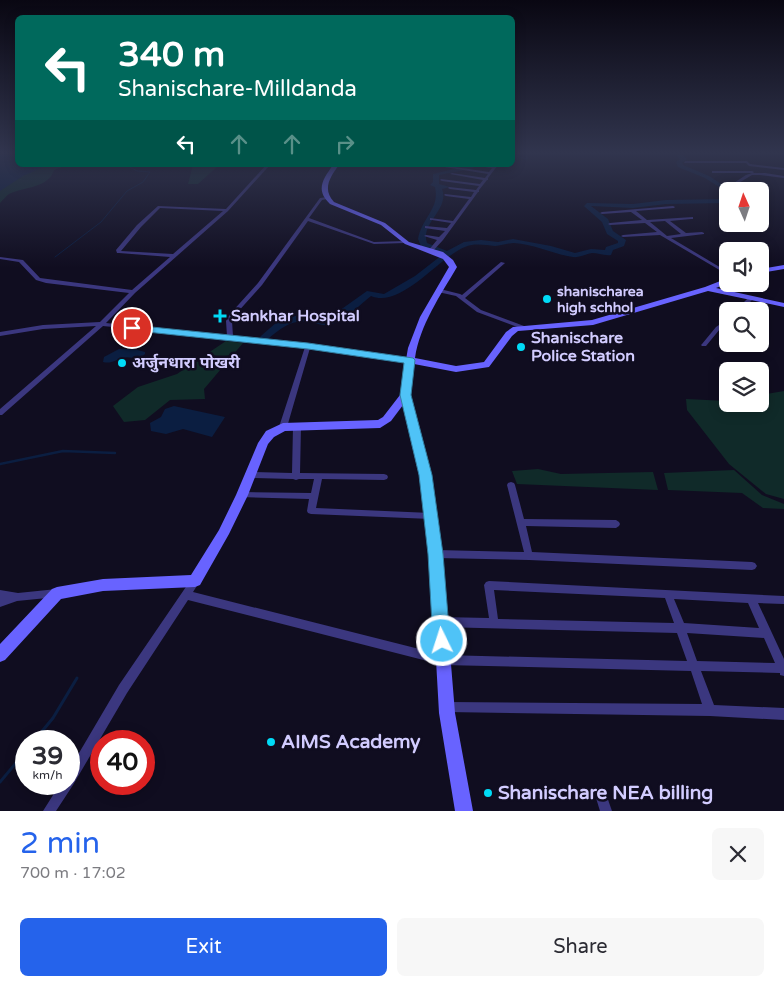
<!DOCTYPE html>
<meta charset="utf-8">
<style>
:root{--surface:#fff;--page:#f7f7f7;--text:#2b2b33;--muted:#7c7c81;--accent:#2563eb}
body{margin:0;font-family:"Varela Round","Noto Sans Devanagari",sans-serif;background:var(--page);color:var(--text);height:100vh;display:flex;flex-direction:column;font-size:19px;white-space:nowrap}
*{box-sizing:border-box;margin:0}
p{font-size:16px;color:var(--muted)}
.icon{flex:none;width:28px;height:28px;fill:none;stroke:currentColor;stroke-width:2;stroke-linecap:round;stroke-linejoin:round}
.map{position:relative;height:811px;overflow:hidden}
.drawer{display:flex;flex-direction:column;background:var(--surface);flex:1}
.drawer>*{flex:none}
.top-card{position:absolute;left:15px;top:15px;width:500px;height:152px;border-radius:8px;box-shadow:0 2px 12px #0003;background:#00695c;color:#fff;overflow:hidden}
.needle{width:32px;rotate:357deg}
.fabs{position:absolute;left:719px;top:182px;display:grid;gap:10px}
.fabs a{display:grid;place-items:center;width:50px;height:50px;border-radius:8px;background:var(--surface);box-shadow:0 2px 12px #0003;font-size:25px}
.speed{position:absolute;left:15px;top:730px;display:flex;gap:10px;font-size:25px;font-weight:700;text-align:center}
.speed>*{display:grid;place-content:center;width:65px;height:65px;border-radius:50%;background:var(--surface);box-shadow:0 2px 12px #0003;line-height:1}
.speed small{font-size:12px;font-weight:400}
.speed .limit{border:8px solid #d22;background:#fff;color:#111}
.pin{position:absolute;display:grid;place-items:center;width:42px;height:42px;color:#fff;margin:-21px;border:2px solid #fff;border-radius:50%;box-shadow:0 1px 5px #0007}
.me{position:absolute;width:55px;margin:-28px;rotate:356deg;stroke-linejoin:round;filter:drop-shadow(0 0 4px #0008)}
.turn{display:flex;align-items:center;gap:18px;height:105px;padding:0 20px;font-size:22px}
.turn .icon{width:65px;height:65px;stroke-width:2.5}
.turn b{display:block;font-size:35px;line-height:42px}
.lanes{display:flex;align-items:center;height:48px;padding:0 20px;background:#0003;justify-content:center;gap:25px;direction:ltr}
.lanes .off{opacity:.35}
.round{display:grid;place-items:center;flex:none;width:52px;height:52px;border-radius:8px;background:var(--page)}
.head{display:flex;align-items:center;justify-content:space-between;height:85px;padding:0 20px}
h1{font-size:30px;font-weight:600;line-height:38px;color:var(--accent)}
.button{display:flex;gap:10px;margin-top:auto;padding:10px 20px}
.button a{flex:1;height:58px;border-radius:8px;background:var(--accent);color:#fff;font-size:20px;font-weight:600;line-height:58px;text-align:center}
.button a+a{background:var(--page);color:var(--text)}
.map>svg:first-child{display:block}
.green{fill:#102a29}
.water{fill:#0b1e41}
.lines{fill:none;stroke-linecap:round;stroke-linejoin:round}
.stream-far2{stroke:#0b1e41;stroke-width:1}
.stream-far1{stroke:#0b1e41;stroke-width:2.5}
.stream{stroke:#0b1e41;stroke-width:3}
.river{fill:#0b1e41;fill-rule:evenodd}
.street{fill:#3b377f;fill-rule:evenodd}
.secondary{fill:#6863ff;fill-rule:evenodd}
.route{fill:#4fc3f7;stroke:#337fa1}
.poi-dot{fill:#00dbf7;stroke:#100d20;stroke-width:2}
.labels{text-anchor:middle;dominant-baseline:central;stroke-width:5;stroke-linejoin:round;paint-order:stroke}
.far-poi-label{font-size:14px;font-weight:bold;fill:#d2ccff;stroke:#100d20;text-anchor:start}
.poi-label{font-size:16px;font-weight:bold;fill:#d2ccff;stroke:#100d20;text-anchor:start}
.near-poi-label{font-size:19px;font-weight:bold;fill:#d2ccff;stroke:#100d20;text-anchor:start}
</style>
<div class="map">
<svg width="784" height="811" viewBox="0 0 784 811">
<rect width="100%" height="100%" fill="#100d20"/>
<!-- green -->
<g class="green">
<path d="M37 165H67L54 170C49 188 23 187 9 194 6 196 3 200 0 203V187Z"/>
<polygon points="193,165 219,165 198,184 188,184"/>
<polygon points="226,341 243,343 204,389 205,399 170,400 145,420 124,422 113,406 138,387 177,374"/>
<polygon points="784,391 784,499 766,494 729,464 687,410 686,399 727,401 728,404 760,404 760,395"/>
<polygon points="538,469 561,474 653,472 658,490 517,484 512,471"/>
<polygon points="734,470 762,495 784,504 784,509 763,508 742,493 668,490 664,473"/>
</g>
<!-- water -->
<g class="water">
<polygon points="0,154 17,154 18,165 48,165 23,176 0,191"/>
<path d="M119 349H134L145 352V354C137 362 131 355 122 358 115 360 112 364 103 362L104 357Z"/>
<polygon points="174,406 225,417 212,437 183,429 166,434 151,431 150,423 161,417 165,409"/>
</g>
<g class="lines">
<!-- stream-far2 -->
<g class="stream-far2">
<polyline points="512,155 526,159 528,158 525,156 532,154"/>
<polyline points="55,257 101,222 127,191 143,182 150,172 137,171 130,167 131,165"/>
</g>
<!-- stream-far1 -->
<polyline class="stream-far1" points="0,464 63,451 115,453"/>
<!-- stream -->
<g class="stream">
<polyline points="34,741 53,718 77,678"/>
<polyline points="0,782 26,751"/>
</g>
<!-- river -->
<g class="river">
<polygon points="675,154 682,154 687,159 682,163 683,165 709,176 732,191 727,192 705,178 678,167 676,162 680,159"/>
<path d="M471 165H479L471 169 439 175V184L450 187 442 189C450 209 420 223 427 243L447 251 464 242 481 240 498 242 513 239 551 246 575 253 591 249 605 250 606 247 618 243V241L607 234 602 222 585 207 584 206 587 203 633 204 666 200 728 199V203L666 204 633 208 591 206 608 219 613 231 626 240 624 246 613 250 611 255C604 256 598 253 592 253 586 254 579 258 573 257 553 254 534 244 514 243 508 243 501 246 495 246 485 245 474 243 465 247 439 257 401 309 371 296 358 306 345 321 329 325 324 326 319 324 314 323 294 318 283 326 268 339H262L260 337 262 335 277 322 293 316H307L325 320 329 318 367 291 384 294 415 276 442 255 421 246 418 239C422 217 440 209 435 187L430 185 433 182V174Z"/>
</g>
<!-- street -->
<g class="street">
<polygon points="685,161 747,161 750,164 784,168 784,170 749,166 746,163 684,163"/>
<path d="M266 165H270L228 211 135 293 106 323 227 336 226 321 230 314 258 283 320 198 327 197V199L322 200 309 218 374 242 405 241 407 242 405 243 374 244 308 221 262 285 235 315 232 321 233 336 308 344 410 358 413 360 412 361 310 348 287 427 283 430 279 427 305 347 103 326 2 415H0V409L96 326 43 329 0 336V332L43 325 100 322 129 293 46 283 36 280 19 262 0 259V257L23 260 40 278 132 290 170 257 119 253H117L116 250 137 225 158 206 226 209ZM160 208 223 211 173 254 121 251 141 227Z"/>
<polygon points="432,165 442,165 489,172 492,168 477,166 479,165 498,165 488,178 488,180 487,180 479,190 479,192 478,192 443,240 432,252 430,252 428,251 437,240 424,236 426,235 439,237 445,231 425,228 425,226 447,228 451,223 432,220 430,220 430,218 453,221 469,199 446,196 444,195 445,194 471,197 474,192 450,189 448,188 449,187 476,190 479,186 442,181 440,180 441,179 480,184 483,180 450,174 452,173 485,178 488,174"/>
<polygon points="713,171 752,171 754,172 753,173 765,173 784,176 784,178 760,175 752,175 727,190 726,190 726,188 746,175 752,173 712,173 712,171"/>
<path d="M673 206 675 207 674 208 636 211 647 220 693 217V219H691L670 221 686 233 702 232 704 233V234L671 238 728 272V275L660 235 623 237 621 236 623 235 657 232 645 223 610 225 608 224 610 223 642 220 631 212 602 214 600 213 602 212ZM665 221 681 234 667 236 650 222Z"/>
<polygon points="501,262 505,263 465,298 481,310 524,326 524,328 520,328 477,312 456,296 438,292 437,291 440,289 460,294 462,295"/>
<polygon points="745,284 752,284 758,287 755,289"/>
<polygon points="751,296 754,298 745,307 744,311 738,311 740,306 749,297"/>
<polygon points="728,319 728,324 720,329 706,346 702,346 701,345 702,344 716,327"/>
<polygon points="297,424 301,427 300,473 384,474 387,475 388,477 387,479 384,480 322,479 316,508 431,513 434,514 435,516 434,518 431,519 311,514 308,513 307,511 309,499 239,497 238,495 239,493 242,492 311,493 314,479 299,479 296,480 293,479 249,478 246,477 245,475 246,473 249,472 292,473 293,427"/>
<polygon points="511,482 514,483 515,485 524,519 616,520 619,522 620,524 619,526 616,528 526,526 532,552 752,562 755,563 757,566 755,569 752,570 529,560 436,558 433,557 432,554 433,551 436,550 524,552 507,485 508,483"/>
<path d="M195 577 198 578 200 581 193 592 443 655 687 661 677 633 440 627 437 625 435 622 437 619 440 617 489 618 484 585 486 582 489 581 784 596V604L758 603 784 659V676L780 675V673L701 671 714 705 784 708V720L710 716 447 712 443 711 442 707 443 703 447 702 702 704 691 671 443 665 188 600 127 693 73 785 56 811H43L60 784H69V770L119 685 192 578ZM494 590 665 598 674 623 498 619ZM674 599 748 603 759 628 684 623ZM687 633 764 638 775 663 697 661Z"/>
<polygon points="57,589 60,590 62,593 60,596 57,597 17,601 0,607 0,590 18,593"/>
<polygon points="602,792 606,794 612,811 600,811 596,798 598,794"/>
</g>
<!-- secondary -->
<g class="secondary">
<path d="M333 165H339C330 177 322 189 334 202L385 223 409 242 443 252 453 260 457 267C440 296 420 325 415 358L456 366 484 362 506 332 513 327 592 320 705 287 728 278V283L716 288 784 303V307L708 291 593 325 518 331 512 336 489 367 456 372 414 364 410 395 431 475 442 554 455 713 473 811H455L439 713 430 554 419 475 403 405 391 421 380 428 285 431 274 437 268 444 248 495 229 534 200 585 195 587 103 591 61 599 5 660 0 662V644L52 589 57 587 103 579 191 575 219 530 236 495 258 443 266 431 283 423 378 420 383 417 400 395 408 348 420 317 449 267 443 259 405 244 381 225 330 204C315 190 323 179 333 165Z"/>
<polygon points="784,265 784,269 760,273 760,269"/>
</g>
</g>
<!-- sky -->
<linearGradient id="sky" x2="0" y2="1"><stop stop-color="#090712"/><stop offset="0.57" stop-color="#31354e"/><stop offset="1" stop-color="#31354e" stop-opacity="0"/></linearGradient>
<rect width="784" height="268" fill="url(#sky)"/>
<!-- route -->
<polygon class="route" points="132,325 308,343 413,358 415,360 411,395 432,475 443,554 450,641 448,647 442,650 436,647 433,641 428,554 419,475 400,395 404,363 308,349 128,330 127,328"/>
<!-- markers -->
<g class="poi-dot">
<circle cx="547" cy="299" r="5"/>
<path d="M217.5 308.5h5v5h5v5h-5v5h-5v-5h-5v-5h5z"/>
<circle cx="521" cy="347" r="5"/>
<circle cx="122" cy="363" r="5"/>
<circle cx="271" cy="742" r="5"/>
<circle cx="488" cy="793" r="5"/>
</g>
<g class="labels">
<!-- far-poi labels -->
<g class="far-poi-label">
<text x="557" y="291">shanischarea<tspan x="557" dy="16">high schhol</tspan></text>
</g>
<!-- poi labels -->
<g class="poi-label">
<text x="231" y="316">Sankhar Hospital</text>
<text x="531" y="338">Shanischare<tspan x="531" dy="18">Police Station</tspan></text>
<text x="132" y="363">अर्जुनधारा पोखरी</text>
</g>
<!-- near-poi labels -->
<g class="near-poi-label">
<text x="281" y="742">AIMS Academy</text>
<text x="498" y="793">Shanischare NEA billing</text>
</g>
</g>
</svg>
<div class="fabs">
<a><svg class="needle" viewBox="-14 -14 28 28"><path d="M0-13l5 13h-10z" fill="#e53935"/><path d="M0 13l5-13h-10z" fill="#7c7c81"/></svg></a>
<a><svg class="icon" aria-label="sound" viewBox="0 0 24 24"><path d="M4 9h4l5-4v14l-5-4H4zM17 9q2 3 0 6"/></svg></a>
<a><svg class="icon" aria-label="search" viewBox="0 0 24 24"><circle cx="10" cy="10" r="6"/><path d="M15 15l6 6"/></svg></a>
<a><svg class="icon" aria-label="layers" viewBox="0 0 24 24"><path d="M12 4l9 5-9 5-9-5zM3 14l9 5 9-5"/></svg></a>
</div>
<div class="speed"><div>39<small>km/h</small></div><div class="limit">40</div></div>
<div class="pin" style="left:132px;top:328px;background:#d93025"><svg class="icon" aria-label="arrive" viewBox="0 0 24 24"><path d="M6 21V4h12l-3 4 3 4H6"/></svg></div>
<svg class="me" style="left:442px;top:641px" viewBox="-20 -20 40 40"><circle r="17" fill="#4fc3f7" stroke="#fff" stroke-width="3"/><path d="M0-11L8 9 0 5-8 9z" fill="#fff"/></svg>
<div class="top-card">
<div class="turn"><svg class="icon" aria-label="left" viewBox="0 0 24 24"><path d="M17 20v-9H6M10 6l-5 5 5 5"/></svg><div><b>340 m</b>Shanischare-Milldanda</div></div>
<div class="lanes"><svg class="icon" aria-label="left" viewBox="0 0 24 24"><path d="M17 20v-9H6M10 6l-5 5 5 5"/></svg><svg class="icon off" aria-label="ahead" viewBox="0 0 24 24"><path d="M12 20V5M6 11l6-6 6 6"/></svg><svg class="icon off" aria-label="ahead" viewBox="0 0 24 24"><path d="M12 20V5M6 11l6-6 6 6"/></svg><svg class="icon off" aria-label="right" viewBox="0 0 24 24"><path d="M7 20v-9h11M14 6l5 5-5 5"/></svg></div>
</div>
</div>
<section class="drawer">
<div class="head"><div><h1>2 min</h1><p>700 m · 17:02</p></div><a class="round"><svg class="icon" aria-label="close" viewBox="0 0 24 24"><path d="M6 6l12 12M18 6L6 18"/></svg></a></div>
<div class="button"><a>Exit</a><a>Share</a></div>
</section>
